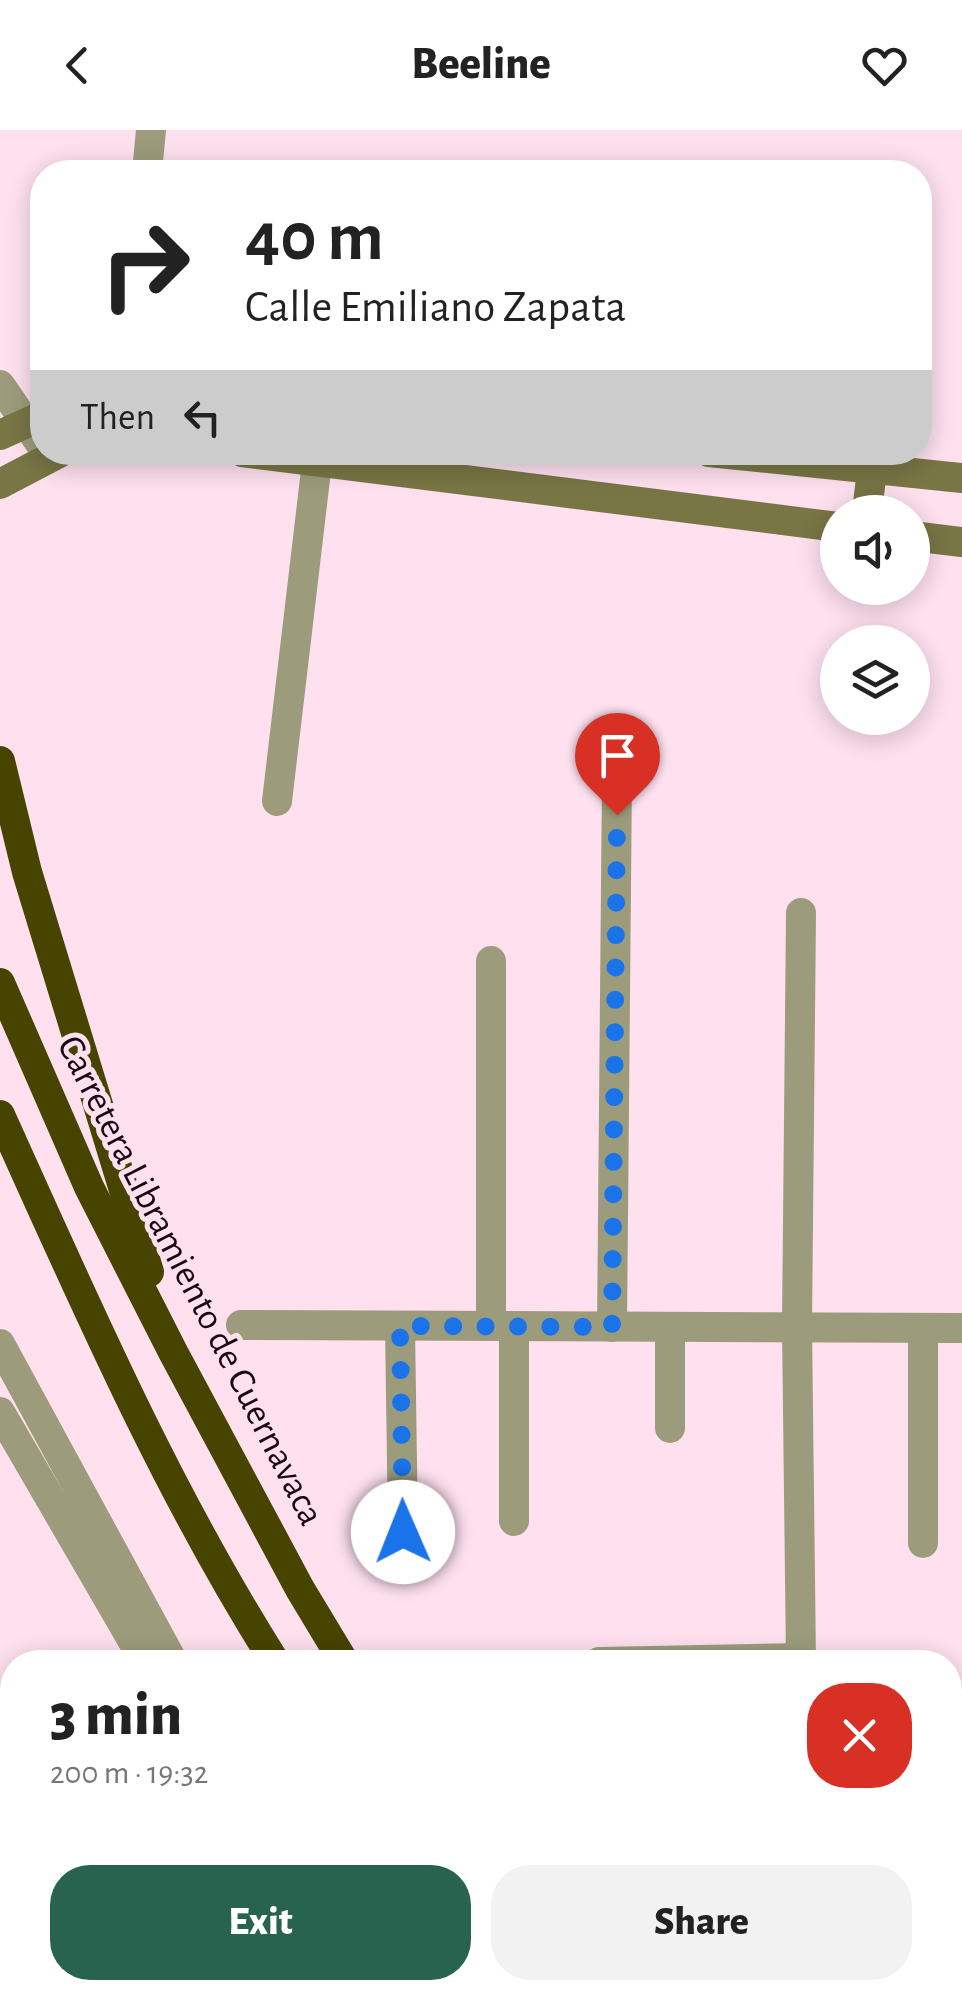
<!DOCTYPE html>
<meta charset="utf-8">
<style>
:root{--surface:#fff;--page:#f2f2f2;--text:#222;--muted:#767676;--accent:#27634e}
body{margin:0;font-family:"Alegreya Sans",sans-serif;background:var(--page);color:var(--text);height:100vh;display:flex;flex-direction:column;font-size:38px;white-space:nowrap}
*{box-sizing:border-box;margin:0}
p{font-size:32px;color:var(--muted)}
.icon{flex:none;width:55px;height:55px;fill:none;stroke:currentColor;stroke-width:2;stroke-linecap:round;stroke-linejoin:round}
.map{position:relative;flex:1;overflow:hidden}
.drawer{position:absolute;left:0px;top:1520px;width:962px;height:350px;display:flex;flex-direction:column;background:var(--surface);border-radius:40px 40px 0 0;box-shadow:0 5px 25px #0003}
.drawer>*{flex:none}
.top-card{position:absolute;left:30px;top:30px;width:902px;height:305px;border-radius:40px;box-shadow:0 5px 25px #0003;background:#fff;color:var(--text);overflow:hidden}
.fabs{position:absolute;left:820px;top:365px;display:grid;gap:20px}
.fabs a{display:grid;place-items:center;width:110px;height:110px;border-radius:50%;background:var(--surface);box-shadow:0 5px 25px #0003;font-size:50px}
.pin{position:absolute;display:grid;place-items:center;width:85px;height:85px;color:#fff;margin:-102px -42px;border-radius:50% 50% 50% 0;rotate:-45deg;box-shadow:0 0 10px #0007}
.pin .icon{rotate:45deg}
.me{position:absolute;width:110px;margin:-55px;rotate:359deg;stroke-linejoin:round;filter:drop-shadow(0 0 8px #0008)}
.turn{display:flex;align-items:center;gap:35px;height:210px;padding:0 50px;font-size:45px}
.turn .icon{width:130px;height:130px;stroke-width:2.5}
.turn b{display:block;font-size:70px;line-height:85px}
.then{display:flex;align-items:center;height:95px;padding:0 50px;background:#0003;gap:20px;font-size:38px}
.round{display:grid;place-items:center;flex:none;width:105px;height:105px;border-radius:40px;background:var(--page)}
.headline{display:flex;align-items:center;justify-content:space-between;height:170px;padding:0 50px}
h1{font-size:60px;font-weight:800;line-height:75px}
.action{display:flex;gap:20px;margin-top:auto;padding:20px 50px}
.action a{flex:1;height:115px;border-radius:40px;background:var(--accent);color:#fff;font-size:40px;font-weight:800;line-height:115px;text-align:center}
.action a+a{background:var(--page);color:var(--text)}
header{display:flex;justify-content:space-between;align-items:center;height:130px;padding:0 50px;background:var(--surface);font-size:45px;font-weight:800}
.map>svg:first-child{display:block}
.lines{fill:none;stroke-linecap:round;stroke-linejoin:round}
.lane{stroke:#9c9c7c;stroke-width:15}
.street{stroke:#9c9c7c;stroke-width:30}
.secondary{stroke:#787645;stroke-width:30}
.highway{stroke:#474400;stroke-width:30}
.route{stroke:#1a73e8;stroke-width:18;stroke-dasharray:0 32.4}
.labels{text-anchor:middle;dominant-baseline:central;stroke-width:10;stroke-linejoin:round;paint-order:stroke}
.street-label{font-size:38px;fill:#190912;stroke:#fee0ef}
</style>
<header><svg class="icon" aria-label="back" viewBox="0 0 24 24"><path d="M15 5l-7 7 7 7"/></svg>Beeline<svg class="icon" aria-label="heart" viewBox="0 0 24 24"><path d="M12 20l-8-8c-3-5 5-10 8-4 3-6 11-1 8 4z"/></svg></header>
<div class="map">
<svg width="962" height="1870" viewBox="0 0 962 1870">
<rect width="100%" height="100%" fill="#fee0ef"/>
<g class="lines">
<!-- lane -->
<polyline class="lane" points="0,1587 12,1591"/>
<!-- street -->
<g class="street">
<polyline points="147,42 151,0"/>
<polyline points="0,255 42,316"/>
<polyline points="277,671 317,332"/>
<polyline points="491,831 491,1195"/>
<polyline points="241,1195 962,1198"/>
<polyline points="400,1196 403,1402"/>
<polyline points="612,1197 617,645"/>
<polyline points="670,1197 670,1298"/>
<polyline points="923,1198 923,1413"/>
<polyline points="0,1214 173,1532"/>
<polyline points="0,1282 145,1532"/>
<polyline points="514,1391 514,1196"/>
<polyline points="599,1532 801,1528"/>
<polyline points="801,1532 797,1196 801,783"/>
<polyline points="950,1707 962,1707"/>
<polyline points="377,1858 389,1870"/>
<polyline points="842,1858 857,1870"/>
<polyline points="782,1870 794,1858"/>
</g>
<!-- secondary -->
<g class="secondary">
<polyline points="0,305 42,286"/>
<polyline points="242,322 838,397"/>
<polyline points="709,322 962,348"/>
<polyline points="0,354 61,322"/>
<polyline points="867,382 872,340"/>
<polyline points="912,406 962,412"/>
</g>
<!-- highway -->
<g class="highway">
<polyline points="0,631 27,742 149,1142"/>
<polyline points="0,853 89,1057 173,1222 300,1459 344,1532"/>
<path d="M0 985C84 1171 166 1360 275 1532"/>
<polyline points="437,1858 456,1870"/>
<polyline points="514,1858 525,1870"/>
<polyline points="597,1858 609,1870"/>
</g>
</g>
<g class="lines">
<!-- route -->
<polyline class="route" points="403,1402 400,1196 612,1197 617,685"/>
</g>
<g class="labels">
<!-- street labels -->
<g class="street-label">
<text transform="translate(190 1151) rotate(63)">Carretera Libramiento de Cuernavaca</text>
</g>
</g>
</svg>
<div class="fabs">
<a><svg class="icon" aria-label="sound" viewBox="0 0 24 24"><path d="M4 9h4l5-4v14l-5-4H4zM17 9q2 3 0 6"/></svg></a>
<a><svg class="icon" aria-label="layers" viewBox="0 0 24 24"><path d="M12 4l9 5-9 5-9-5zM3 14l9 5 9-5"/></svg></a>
</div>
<div class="pin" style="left:617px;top:685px;background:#d93025"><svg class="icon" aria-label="arrive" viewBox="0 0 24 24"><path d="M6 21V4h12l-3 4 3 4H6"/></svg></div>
<svg class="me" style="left:403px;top:1402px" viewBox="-20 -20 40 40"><circle r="19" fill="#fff"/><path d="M0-13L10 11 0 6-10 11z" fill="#1a73e8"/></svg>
<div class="top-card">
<div class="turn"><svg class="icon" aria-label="right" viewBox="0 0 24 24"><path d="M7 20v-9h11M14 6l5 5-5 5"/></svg><div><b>40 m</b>Calle Emiliano Zapata</div></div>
<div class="then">Then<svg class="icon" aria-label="left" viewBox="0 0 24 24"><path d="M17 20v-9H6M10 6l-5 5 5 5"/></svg></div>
</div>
<section class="drawer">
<div class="headline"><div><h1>3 min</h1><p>200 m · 19:32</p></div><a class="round" style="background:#d93025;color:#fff"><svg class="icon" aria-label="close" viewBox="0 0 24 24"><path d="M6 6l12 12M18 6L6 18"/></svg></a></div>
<div class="action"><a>Exit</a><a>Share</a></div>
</section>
</div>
